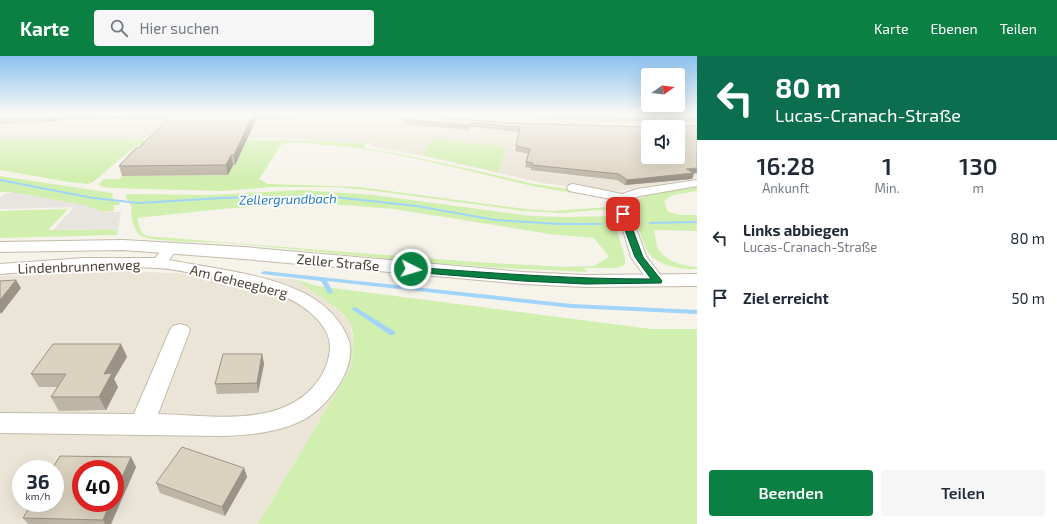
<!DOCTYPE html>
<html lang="de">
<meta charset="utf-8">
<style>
:root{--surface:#fff;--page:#f6f6f7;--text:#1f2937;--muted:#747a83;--accent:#0b8043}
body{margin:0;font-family:"Exo 2",sans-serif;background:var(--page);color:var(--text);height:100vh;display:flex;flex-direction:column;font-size:15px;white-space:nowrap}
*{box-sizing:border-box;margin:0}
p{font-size:13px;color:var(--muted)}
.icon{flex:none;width:22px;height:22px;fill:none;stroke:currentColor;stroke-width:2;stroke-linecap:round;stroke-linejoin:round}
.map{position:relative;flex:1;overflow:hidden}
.drawer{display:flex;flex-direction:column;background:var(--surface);width:360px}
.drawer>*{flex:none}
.guide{background:#0b6e4f;color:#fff;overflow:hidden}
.needle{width:26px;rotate:76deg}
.tools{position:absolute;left:641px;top:12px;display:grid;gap:8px}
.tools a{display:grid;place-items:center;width:44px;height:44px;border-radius:4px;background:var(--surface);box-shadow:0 4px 16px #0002;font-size:20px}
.speed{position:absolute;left:12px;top:404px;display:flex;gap:8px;font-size:20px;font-weight:700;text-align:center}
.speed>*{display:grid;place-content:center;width:52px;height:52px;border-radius:50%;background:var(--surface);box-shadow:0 4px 16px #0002;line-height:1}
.speed small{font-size:10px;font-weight:400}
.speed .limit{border:6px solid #d22;background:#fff;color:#111}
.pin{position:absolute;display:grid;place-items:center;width:34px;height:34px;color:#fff;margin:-17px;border-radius:8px;box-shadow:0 2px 6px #0006}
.me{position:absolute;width:44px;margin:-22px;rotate:95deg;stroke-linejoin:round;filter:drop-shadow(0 0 3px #0008)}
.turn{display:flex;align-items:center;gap:14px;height:84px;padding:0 12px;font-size:18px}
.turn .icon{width:52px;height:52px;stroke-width:2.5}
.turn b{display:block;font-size:28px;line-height:34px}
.eta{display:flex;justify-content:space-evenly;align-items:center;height:68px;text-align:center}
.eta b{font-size:24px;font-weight:600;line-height:28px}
.button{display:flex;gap:8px;margin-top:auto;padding:8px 12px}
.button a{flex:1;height:46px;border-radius:4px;background:var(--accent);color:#fff;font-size:16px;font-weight:600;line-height:46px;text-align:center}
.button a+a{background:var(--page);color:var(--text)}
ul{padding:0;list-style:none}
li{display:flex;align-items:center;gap:12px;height:60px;padding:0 12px}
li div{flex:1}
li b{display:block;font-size:15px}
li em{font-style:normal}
header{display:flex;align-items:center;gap:24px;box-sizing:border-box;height:56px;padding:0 20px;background:var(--accent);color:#fff}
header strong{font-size:19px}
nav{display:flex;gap:22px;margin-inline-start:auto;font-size:14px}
.search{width:280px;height:36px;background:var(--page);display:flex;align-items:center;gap:10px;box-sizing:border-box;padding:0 14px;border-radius:4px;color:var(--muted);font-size:15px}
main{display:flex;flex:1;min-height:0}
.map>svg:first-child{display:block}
.residential{fill:#ebe5d7;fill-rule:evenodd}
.green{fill:#d1efae;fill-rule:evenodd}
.parking{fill:#e8e5e1}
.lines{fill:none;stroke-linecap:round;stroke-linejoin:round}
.stream{fill:#a0d4f9;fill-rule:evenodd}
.minor-casing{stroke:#c3bbab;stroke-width:2}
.tertiary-casing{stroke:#c3bbab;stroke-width:2}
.minor{fill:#fff;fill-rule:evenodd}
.tertiary{fill:#fff;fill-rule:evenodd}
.wall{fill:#bdb5a5}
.shaded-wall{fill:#9a9386}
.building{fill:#dcd2c0;stroke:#9a9386}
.route{fill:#0b8043;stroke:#07532c}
.labels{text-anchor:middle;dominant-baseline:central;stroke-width:4;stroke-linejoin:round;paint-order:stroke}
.far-water-label{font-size:13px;font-style:italic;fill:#217abc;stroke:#fff}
.street-label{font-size:14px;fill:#4b4336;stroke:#fff}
</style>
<header>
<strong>Karte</strong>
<div class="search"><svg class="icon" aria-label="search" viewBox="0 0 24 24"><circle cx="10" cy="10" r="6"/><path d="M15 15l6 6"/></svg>Hier suchen</div>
<nav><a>Karte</a><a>Ebenen</a><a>Teilen</a></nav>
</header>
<main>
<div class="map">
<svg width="697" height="468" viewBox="0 0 697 468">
<rect width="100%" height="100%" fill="#f6f3ea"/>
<!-- residential -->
<g class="residential">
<path d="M0 58 697 59V122L611 136 543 127 433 102 370 90 372 87H366L280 83H0ZM648 71H678V101H648Z"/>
<path d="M70 215H129L294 223 325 243 350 266 354 289 350 313 258 468H0V220ZM21 413H55V447H21ZM81 413H115V447H81Z"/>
</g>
<!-- green -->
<g class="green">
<path d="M0 83 280 84 366 87 364 92C420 101 474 114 529 127 555 132 582 134 608 140V142C583 138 558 135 533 130 462 114 390 93 316 88 305 87 291 85 281 89L259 123 268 128 359 131 525 153 551 155 610 151 611 153 564 157 524 155 376 135 337 131H271L222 135 111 132 102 131 99 128 104 123H120L122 120 228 119 139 92 149 87 134 91 93 126 88 128 69 126 0 114Z"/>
<polygon points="433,83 506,91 498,116 422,99"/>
<polygon points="0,120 112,137 113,143 119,144 120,149 114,149 114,155 103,156 83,149 9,136 0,136"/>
<path d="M697 131V135L673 139 664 145 668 156 681 159H697V175L654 174C655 179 656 185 657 190 663 205 683 210 697 211V213C683 214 662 210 652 201 643 192 636 164 632 151L633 147C650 134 676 134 697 131Z"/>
<path d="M301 134 374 139 531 160 566 161 611 160 613 161 625 202V209L616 212H584L587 216C548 214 510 213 472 210 389 204 307 194 225 187 209 186 151 186 141 180 135 176 129 159 132 152L126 141 127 138 212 139ZM283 149H344L394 153 550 178 594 182 609 201 594 210 564 211 475 206 157 181 147 180 141 176 137 162 221 153Z"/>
<polygon points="68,153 48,174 113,173 118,175 117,179 0,182 0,155"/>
<path d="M294 223 317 230 651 273H697V468H258L350 313C353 298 356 282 350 267 345 255 306 231 294 223Z"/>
</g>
<!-- parking -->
<polygon class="parking" points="6,137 17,137 83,149 103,156 121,156 118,175 113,173 53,174 74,151 0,153 0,142"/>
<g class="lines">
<!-- stream -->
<g class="stream">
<polygon points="0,123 93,141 139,146 223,141 324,139 417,149 495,163 559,167 601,167 603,168 601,169 559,169 495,165 417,151 324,141 223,143 139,148 93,143 0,125"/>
<polygon points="697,165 697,167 650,168 648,167 650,166"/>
<polygon points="264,215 572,248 697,254 697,258 572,252 327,225 333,236 330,238 328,237 321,225 262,218 261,217"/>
<polygon points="355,251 394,275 395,277 394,279 390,279 353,254 352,253 353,252"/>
</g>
<!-- minor casing -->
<g class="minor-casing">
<g id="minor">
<polygon points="697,124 697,130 640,140 628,144 627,147 646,200 665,225 663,229 657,230 651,229 631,201 615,147 616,144 569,135 567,132 569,129 573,128 622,138 637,133"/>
<path d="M171 188 176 189 178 192 169 204C214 213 283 219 320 247 332 256 344 270 349 285 357 313 327 352 303 364 277 377 249 379 220 380L0 377V357L134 358 170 274 173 270 180 268 187 270 190 274 158 358C207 359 277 372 313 331 323 320 329 307 330 292 331 270 306 250 287 242 266 232 242 227 220 223 200 219 177 213 157 212 105 209 52 214 0 218V208L84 202H155L166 189Z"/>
</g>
</g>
<!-- tertiary casing -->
<g class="tertiary-casing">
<polygon id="tertiary" points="123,184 244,191 523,216 585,219 697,218 697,230 585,231 523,228 244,203 123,194 0,196 0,186"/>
</g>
<!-- minor -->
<use href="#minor" class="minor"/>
<!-- tertiary -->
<use href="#tertiary" class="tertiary"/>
</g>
<!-- wall -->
<g class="wall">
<polygon points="19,58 304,58 301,63 256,64 235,109 233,109 228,119 122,120 119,110 139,92 167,64 126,64 126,63 60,64 50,66 0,68 0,59"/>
<polygon points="461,58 697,58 697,66 669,66 667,68 694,117 692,123 625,129 617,124 531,114 531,112 525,111 529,98 515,95 519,76 471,71 469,74 404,68 404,63 448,62 508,67 648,101 652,69 648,66 507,62"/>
<polygon points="121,288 127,301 114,323 118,331 106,354 59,355 51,341 57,331 39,331 31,318"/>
<polygon points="262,298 264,308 258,337 217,338 215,328"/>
<polygon points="131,401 136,411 111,468 28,468 23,462"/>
<polygon points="244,412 247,421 225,460 160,437 156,427"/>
</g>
<!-- shaded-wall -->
<g class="shaded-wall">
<polygon points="58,58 60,64 50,66 48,61"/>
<polygon points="169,58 177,58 169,64 168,59"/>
<polygon points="253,58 255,58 256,64 235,109 234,99"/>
<polygon points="301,58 304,58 301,63"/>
<polygon points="671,62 669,66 664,71 665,67"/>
<polygon points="231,99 233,109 228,119 226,109"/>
<polygon points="697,112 697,117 691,118 694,117 692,123 625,129 627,124"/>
<polygon points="16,224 21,232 1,258 0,256 0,244"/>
<polygon points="121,288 127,301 114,323 118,331 106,354 99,341 104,318"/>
<polygon points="262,298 264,308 258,337 257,327"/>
<polygon points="131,401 136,411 111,468 105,468 103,464 110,447 115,447 115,437"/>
<polygon points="244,412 247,421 225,460 222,451"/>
</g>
<!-- building -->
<g class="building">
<polygon points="18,58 58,58 48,61 0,62 0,59"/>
<polygon points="125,58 169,58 168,59 125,59"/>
<polygon points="173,58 253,58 234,99 231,99 226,109 119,110 136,92 139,92"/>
<polygon points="410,58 432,58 448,62 508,67 648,71 648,101 678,101 678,71 650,71 655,67 650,62 512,58 697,58 697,61 671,62 665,67 667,68 678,68 679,70 697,70 697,112 686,113 694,117 627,124 619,118 532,109 533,107 526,106 530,93 516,90 520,71 471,67 470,70 404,63"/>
<polygon points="16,224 0,244 0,225"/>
<polygon points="53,288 121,288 104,318 112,317 99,341 51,341 66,318 31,318"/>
<polygon points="223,298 262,298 257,327 215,328"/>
<polygon points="182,391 244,412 222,451 156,427"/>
<polygon points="60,400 131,401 115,437 115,413 81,413 81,447 110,447 103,464 23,462 32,447 55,447 55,413 52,413"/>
</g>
<!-- sky -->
<linearGradient id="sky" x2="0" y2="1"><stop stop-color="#8bc1ef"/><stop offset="0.47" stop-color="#fbfaf6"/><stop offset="1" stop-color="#fbfaf6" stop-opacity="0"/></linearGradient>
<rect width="697" height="124" fill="url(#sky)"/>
<!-- route -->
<path class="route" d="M623 155 627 158 643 201 662 225 661 227 586 228 523 225 411 216 407 213 411 211C491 217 571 223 651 223L635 201 619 158Z"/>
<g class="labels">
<!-- far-water labels -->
<g class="far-water-label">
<text transform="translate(288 143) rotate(-1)">Zellergrundbach</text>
</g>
<!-- street labels -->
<g class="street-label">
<text transform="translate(338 206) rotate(5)">Zeller Straße</text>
<text transform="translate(79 210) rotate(-2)">Lindenbrunnenweg</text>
<text transform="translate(239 225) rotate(14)">Am Geheegberg</text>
</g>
</g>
</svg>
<div class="tools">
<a><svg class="needle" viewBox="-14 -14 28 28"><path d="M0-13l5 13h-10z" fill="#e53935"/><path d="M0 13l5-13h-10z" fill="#747a83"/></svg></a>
<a><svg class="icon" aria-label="sound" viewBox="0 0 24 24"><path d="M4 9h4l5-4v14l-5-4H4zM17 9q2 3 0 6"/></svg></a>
</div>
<div class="speed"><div>36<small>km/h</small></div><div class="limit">40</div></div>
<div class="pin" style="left:623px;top:158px;background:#d93025"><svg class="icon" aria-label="arrive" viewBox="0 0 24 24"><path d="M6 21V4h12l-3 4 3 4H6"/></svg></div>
<svg class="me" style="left:411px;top:213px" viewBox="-20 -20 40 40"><circle r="17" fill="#0b8043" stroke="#fff" stroke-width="3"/><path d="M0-11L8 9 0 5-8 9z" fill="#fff"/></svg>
</div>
<section class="drawer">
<div class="guide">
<div class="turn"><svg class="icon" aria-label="left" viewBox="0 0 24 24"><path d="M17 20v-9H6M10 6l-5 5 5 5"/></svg><div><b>80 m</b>Lucas-Cranach-Straße</div></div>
</div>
<div class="eta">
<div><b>16:28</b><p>Ankunft</p></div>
<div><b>1</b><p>Min.</p></div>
<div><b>130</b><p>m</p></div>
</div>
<ul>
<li><svg class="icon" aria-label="left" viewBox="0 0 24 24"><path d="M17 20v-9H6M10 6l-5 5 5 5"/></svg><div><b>Links abbiegen</b><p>Lucas-Cranach-Straße</p></div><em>80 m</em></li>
<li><svg class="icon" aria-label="arrive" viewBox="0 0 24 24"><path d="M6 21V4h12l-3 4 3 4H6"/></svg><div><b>Ziel erreicht</b></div><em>50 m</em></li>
</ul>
<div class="button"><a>Beenden</a><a>Teilen</a></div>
</section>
</main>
